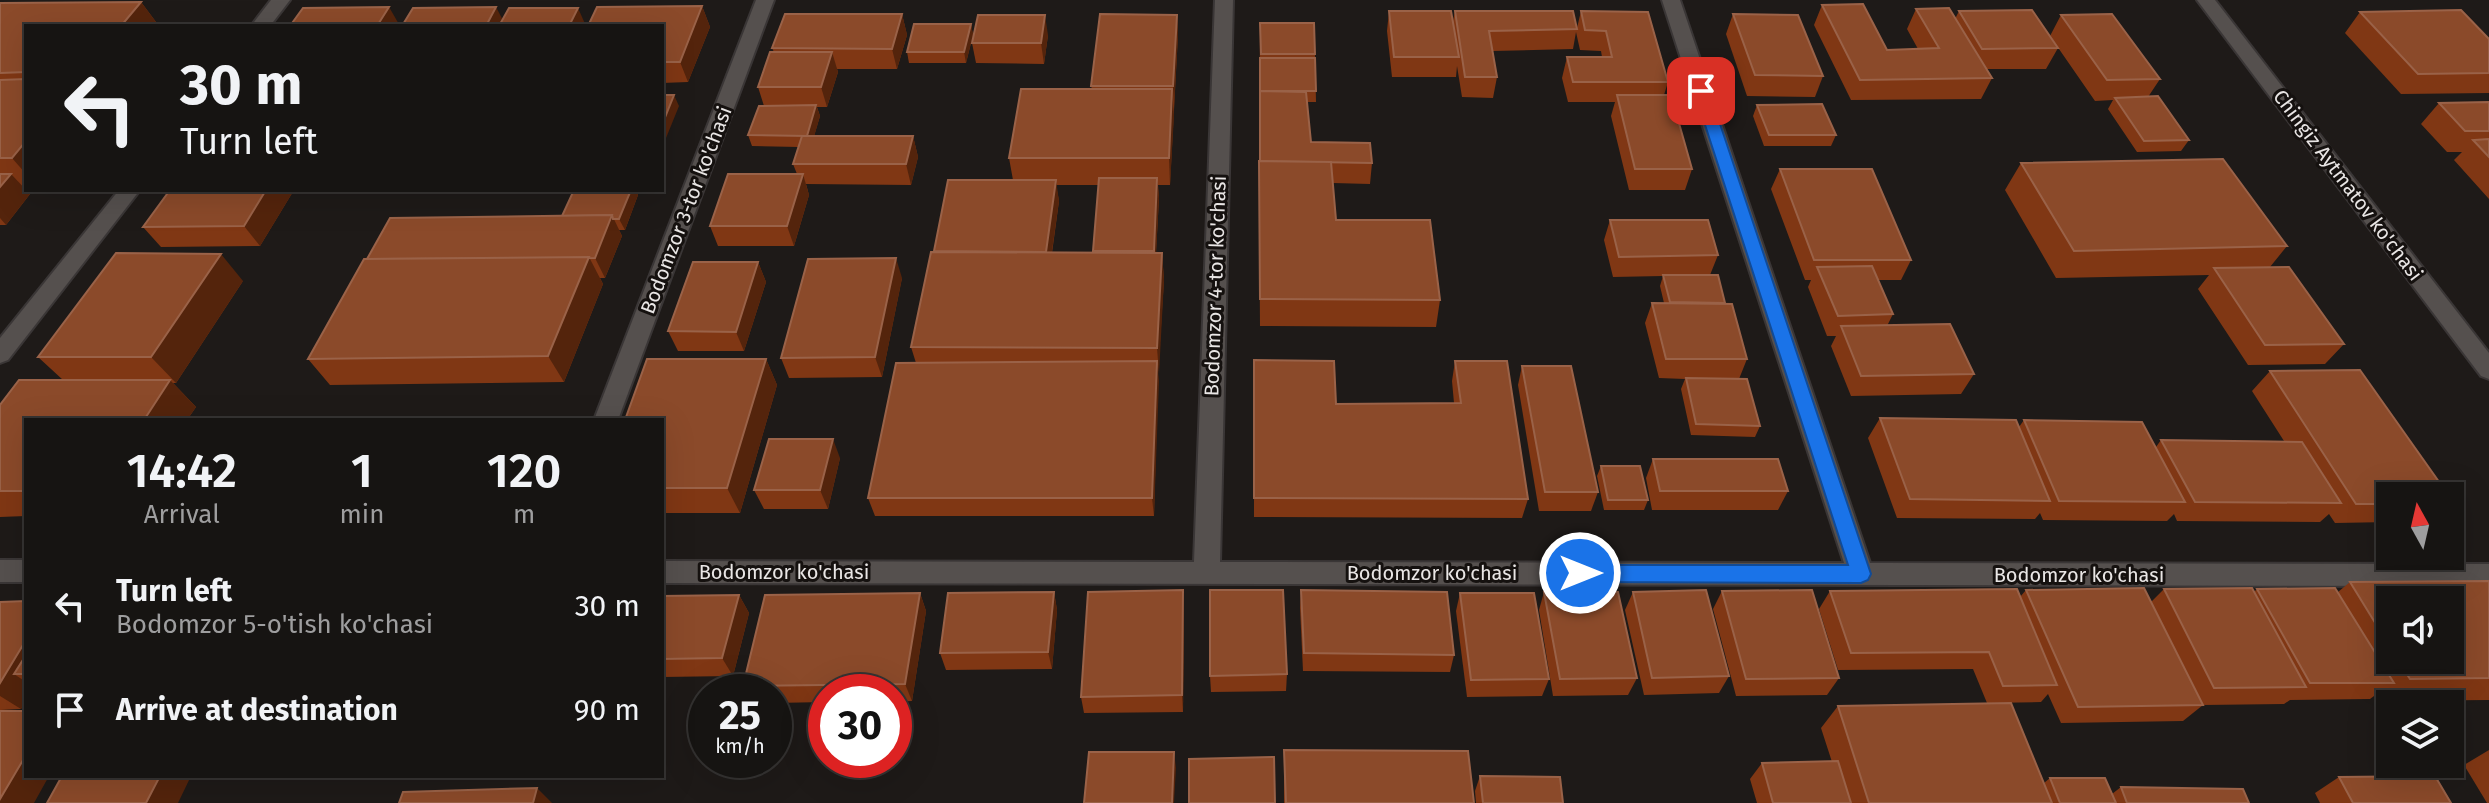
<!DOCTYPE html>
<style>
:root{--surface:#161412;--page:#232120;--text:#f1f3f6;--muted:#9e9e9f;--line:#353332}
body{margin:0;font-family:"Fira Sans",sans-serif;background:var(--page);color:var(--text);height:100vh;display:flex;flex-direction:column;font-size:30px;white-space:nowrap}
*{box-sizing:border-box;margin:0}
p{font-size:26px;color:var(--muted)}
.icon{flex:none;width:44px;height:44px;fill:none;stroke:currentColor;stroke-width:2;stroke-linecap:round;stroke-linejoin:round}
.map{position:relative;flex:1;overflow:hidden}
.details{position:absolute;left:24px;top:418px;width:640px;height:360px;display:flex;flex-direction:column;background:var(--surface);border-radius:0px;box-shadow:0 8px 32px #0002,0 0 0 2px var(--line)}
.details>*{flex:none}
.banner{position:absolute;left:24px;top:24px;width:640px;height:168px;border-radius:0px;box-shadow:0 8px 32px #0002,0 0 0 2px var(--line);background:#161412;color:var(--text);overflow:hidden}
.needle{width:52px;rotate:352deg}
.controls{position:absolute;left:2376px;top:482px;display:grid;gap:16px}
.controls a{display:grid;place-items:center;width:88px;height:88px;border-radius:0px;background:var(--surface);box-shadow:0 8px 32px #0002,0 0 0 2px var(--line);font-size:40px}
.speed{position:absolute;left:688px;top:674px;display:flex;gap:16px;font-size:40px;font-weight:700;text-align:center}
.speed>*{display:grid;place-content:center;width:104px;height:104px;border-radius:50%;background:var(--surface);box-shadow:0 8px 32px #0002,0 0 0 2px var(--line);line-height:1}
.speed small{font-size:20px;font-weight:400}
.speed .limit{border:12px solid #d22;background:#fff;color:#111}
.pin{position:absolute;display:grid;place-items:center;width:68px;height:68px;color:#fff;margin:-34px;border-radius:16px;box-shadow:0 4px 12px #0006}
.me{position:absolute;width:88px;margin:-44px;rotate:90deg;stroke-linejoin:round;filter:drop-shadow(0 0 6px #0008)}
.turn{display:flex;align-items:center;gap:28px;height:168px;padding:0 24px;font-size:36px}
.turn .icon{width:104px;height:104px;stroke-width:2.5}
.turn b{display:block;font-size:56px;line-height:68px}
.eta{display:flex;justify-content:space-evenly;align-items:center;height:136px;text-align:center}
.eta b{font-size:48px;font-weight:600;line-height:56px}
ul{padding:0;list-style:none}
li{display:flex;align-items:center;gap:24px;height:104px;padding:0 24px}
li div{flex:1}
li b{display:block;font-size:30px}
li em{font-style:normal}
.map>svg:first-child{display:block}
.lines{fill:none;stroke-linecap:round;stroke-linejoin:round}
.minor-casing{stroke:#3a3636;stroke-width:4}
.tertiary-casing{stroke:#3a3636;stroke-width:4}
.minor{fill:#55504e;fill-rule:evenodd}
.tertiary{fill:#55504e;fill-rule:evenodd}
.wall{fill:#803714;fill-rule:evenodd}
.shaded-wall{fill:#54240c}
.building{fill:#8b4a2a;stroke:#9a6248;stroke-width:2}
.route{fill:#1a73e8;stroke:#114b97;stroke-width:2}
.labels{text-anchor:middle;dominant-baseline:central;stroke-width:6;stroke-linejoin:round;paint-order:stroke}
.street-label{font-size:20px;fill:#e9e6e5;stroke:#15110f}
</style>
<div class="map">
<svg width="2489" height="803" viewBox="0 0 2489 803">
<rect width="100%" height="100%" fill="#1e1a18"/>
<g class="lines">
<!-- minor casing -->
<g class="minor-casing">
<g id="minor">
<polygon points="756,0 774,0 618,420 594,420"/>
<polygon points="1215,0 1233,0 1220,562 1844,563 1662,0 1680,0 1870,563 2489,564 2489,586 662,583 662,561 1194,562"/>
<rect x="0" y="560" width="26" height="22"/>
</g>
</g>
<!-- tertiary casing -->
<g class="tertiary-casing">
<g id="tertiary">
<polygon points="271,0 290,0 270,26 251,26"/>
<polygon points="2197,0 2215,0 2489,353 2489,379 2481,376"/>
<polygon points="119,190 140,190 8,360 0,363 0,338"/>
</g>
</g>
<!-- minor -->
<use href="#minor" class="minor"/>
<!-- tertiary -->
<use href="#tertiary" class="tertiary"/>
</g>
<!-- wall -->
<g class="wall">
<polygon points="141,2 159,26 26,26 26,186 23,186 30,194 6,225 0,225 0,3"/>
<polygon points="1822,5 1887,50 1918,49 1907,29 1916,9 1955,19 1959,11 2058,48 2046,69 1986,69 1992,78 1981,99 1851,100 1814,25"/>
<polygon points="702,6 710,27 688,82 662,83 662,26"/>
<polygon points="1389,11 1453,21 1455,11 1577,28 1581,11 1648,12 1668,82 1664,95 1692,169 1685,190 1629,190 1611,116 1615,102 1568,102 1562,78 1567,57 1602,57 1601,51 1580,50 1576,32 1573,49 1492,51 1497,77 1493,98 1462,97 1457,66 1456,77 1392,77 1387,31"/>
<polygon points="2360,12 2489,39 2489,93 2401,94 2345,33"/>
<polygon points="902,14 907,35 897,69 837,69 838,72 827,107 817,107 820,116 814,136 913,136 918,157 911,185 806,184 809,195 794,246 718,246 710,226 797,174 793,164 799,147 752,146 748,135 764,106 758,87 774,52 772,48"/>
<polygon points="1733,14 1823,76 1815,97 1747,96 1726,34"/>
<path d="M1177 15 1178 35 1170 185H1158L1159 198 1156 253H1162L1164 280 1158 374 1154 516H875L868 498 916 363 911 347 934 252 1013 180 1009 158 1092 89 1091 86ZM1056 185H1099L1093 253H1052L1059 201Z"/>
<polygon points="2061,15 2160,79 2148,97 2189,140 2181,151 2137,152 2108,109 2113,100 2095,101 2050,36"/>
<polygon points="1260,23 1315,54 1316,102 1307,102 1311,142 1372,163 1370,184 1333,183 1336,220 1440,300 1436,327 1260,326 1259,189"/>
<polygon points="971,24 973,35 966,63 909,63 907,52"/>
<polygon points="1048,35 1044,64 976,63 972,43"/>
<polygon points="2489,102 2489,199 2454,160 2462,152 2447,152 2421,124 2439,103"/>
<polygon points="1757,105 1836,135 1831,146 1764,146 1753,116"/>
<polygon points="2021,163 2287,246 2270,267 2344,344 2325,364 2248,365 2198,289 2209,275 2056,278 2005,190"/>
<polygon points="1780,169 1911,260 1901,280 1878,280 1893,314 1887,326 1974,374 1961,394 1851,396 1831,346 1836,336 1827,336 1808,287 1811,280 1805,280 1771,189"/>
<polygon points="294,190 260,246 161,247 143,227"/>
<polygon points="574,190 636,190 638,195 625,230 619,230 622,236 605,278 600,278 603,284 564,382 330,385 308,359 562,216"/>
<polygon points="1610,220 1718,255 1710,275 1725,303 1747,359 1739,379 1760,426 1755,437 1691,435 1681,389 1685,379 1659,378 1645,323 1652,303 1664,303 1660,286 1663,276 1613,277 1604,240"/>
<polygon points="758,262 766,282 744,351 678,351 668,331"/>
<polygon points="902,278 882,377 789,378 781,358"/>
<polygon points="243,281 176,383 173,383 196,407 187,420 26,420 26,516 0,517 0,405 63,380 38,357"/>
<polygon points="766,359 777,385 740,513 662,513 662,420"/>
<polygon points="1254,360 1336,404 1454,403 1452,381 1455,361 1528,499 1522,518 1254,517"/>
<polygon points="1522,366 1598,492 1591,511 1539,511 1518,385"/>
<polygon points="2270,371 2390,496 2390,522 2335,523 2329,514 2320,522 2177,521 2174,514 2167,521 2043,520 2040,513 2035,519 1897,518 1868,438 1880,418 2019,427 2024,420 2156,447 2161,440 2284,441 2252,391"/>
<polygon points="840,458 828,509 764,509 754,490"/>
<polygon points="1653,459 1788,491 1778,510 1652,510 1646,478"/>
<polygon points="1601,466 1648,500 1644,510 1604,510 1597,476"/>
<path d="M2489 581V700L2377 701 2374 696 2370 699 2290 700 2284 704 2203 705 2183 721 2061 723 2048 694 2041 702 1987 703 1973 669 1838 670 1819 609 1830 591 2020 597 2026 590 2151 602 2164 589 2254 592 2257 589 2338 592 2350 582ZM2390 600 2450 660H2390Z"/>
<polygon points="1301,590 1454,655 1450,672 1303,671 1300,608"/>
<polygon points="1722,591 1839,678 1827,695 1736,696 1713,609"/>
<polygon points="1054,592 1057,610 1052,669 946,670 940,653"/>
<polygon points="1544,592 1637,678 1628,695 1553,696 1539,610"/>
<polygon points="1633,592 1729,676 1719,693 1644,695 1625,610"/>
<polygon points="920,593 926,611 912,701 894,702 894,692 826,692 826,702 774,703 774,692 747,692 743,686"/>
<polygon points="1460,593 1549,679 1542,696 1467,697 1456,611"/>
<polygon points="739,595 749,613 733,676 662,677 662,596"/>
<polygon points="26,601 26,700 21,709 0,710 0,602"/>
<polygon points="1184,608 1183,712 1084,713 1081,697"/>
<polygon points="1287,674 1286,691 1211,692 1210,676"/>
<polygon points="1838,706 2044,783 2050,778 2112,794 2121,787 2249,803 1757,803 1750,779 1762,763 1832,762 1821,728"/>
<polygon points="1284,750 1474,803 1284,803"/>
<polygon points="2489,750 2489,803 2487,803 2464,765"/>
<polygon points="1480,776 1563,803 1476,803 1475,791"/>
<polygon points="2339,777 2451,803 2320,803 2315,793"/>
</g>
<!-- shaded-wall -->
<g class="shaded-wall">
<polygon points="141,2 159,26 121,26"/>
<polygon points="702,6 710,27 688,82 680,62"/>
<polygon points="389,7 400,26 377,26"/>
<polygon points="496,7 506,26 486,26"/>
<polygon points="578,8 586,26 569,26"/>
<polygon points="902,14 907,35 897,69 892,49"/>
<polygon points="1045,15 1048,35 1044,64 1041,43"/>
<polygon points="1177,15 1178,35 1174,106 1173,86"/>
<polygon points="971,24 973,35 966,63 964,52"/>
<polygon points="832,52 838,72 827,107 821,87"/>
<polygon points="1172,89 1174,116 1170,185 1169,158"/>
<polygon points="674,95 679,106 666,138 662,128 662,125"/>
<polygon points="816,105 820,116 811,147 807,136"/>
<polygon points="913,136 918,157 911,185 906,164"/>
<polygon points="26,141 26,174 12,158"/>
<polygon points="11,174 30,194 6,225 0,218 0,187"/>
<polygon points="803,174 809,195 794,246 787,226"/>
<polygon points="1157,178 1159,198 1155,271 1154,251"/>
<polygon points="1056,180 1059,201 1049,272 1046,252"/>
<polygon points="266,190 294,190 260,246 244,226"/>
<polygon points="631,190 636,190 638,195 625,230 619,219"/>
<polygon points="612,215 622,236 605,278 595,258"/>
<polygon points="1162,253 1164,280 1159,374 1157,348"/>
<polygon points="221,254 243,281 176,383 151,357"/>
<polygon points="589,257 603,284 564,382 548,356"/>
<polygon points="896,258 902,278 882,377 875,357"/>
<polygon points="758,262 766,282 744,351 736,332"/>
<polygon points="766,359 777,385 740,513 727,488"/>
<polygon points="1157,361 1159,381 1154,516 1152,498"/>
<polygon points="170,380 196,407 187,420 144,420"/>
<polygon points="833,439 840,458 828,509 820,490"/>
<polygon points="1183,590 1184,608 1183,712 1182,695"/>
<polygon points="1054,592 1057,610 1052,669 1048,652"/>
<polygon points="920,593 926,611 912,701 905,684"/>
<polygon points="739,595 749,613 733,676 722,658"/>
<polygon points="26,640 26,674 14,674 26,682 26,700 21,709 0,696 0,683"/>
<polygon points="1174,752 1176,768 1174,803 1172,803"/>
<polygon points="26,755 26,776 49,776 34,803 0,803 0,799"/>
<polygon points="160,776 191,776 178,803 146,803"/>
<polygon points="537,788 552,803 533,803"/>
</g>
<!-- building -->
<g class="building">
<polygon points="141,2 121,26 26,26 26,72 0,73 0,3"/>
<polygon points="1863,4 1887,50 1939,48 1916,9 1949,8 1992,78 1860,80 1822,5"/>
<polygon points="702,6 680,62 662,62 662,26 588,26 597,7"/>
<polygon points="389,7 377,26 290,26 303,8"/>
<polygon points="496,7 486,26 402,26 413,8"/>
<polygon points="509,8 578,8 569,26 499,26"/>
<polygon points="2032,10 2058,48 1982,49 1959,11"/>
<polygon points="2461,10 2489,39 2489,73 2418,74 2360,12"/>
<polygon points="1389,11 1451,11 1459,57 1394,57"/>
<polygon points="1455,11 1573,11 1577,29 1489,31 1497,77 1465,77"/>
<polygon points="1581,11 1648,12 1668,82 1573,82 1567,57 1612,57 1606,31 1585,30"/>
<polygon points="785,14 902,14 892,49 772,48"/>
<polygon points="1100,14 1177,15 1173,86 1091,86"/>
<polygon points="1733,14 1798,15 1823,76 1755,75"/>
<polygon points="2112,14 2160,79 2107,80 2061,15"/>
<polygon points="978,15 1045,15 1041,43 972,43"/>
<polygon points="1260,23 1314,23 1315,54 1261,54"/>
<polygon points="914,24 971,24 964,52 907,52"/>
<polygon points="770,52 832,52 821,87 758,87"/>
<polygon points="1260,58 1315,58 1316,91 1260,91"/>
<polygon points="26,79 26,141 12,158 0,158 0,80"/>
<polygon points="1021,89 1172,89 1169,158 1009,158"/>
<polygon points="1260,91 1306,92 1311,142 1370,143 1372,163 1260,161"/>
<polygon points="662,95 674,95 662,125"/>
<polygon points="1617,95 1671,95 1692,169 1635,169"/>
<polygon points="2158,96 2189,140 2144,141 2115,98"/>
<polygon points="2489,102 2489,131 2465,131 2439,103"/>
<polygon points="1822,104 1836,135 1769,135 1757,105"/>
<polygon points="816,105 807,136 748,135 759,106"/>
<polygon points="802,136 913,136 906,164 793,164"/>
<polygon points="2489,139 2489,157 2473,140"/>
<polygon points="2223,159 2287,246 2074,251 2021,163"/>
<polygon points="1259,161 1331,162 1336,220 1430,220 1440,300 1260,299"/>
<polygon points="1780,169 1872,169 1911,260 1814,260"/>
<polygon points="0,174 11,174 0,187"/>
<polygon points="728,174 803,174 787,226 710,226"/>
<polygon points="1099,178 1157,178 1154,251 1093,251"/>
<polygon points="948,180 1056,180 1046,252 934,251"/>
<polygon points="170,190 266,190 244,226 143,227"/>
<polygon points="574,190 631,190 619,219 613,219 612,215 562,216"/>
<polygon points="612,215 595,258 367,259 390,218"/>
<polygon points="1610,220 1708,220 1718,255 1619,257"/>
<polygon points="931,252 1162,253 1157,348 911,347"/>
<polygon points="116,253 221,254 151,357 38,357"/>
<polygon points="589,257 548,356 308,359 364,259"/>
<polygon points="896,258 875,357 781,358 808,259"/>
<polygon points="693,262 758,262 736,332 668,331"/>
<polygon points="1872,266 1893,314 1838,316 1817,267"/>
<polygon points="2289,267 2344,344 2265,345 2214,268"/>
<polygon points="1663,275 1718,275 1725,303 1670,302"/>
<polygon points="1652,303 1732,304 1747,359 1666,359"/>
<polygon points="1950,324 1974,374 1861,376 1841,326"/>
<polygon points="647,359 766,359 727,488 662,488 662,420 625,420"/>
<polygon points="1254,360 1334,361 1336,404 1461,403 1455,361 1507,361 1528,499 1254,498"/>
<polygon points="1157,361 1152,498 868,498 896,363"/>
<polygon points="1522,366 1571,366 1598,492 1545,492"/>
<polygon points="2360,370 2449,496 2390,496 2390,504 2356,504 2270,371"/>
<polygon points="1686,378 1747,379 1760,426 1696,424"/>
<polygon points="19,380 170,380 144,420 26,420 26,491 0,491 0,405"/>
<polygon points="375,418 375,420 213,420"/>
<polygon points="1880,418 2016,420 2050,501 1910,499"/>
<polygon points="2024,420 2142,422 2185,502 2059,501"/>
<polygon points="769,439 833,439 820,490 754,490"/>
<polygon points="2161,440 2302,442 2341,503 2195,502"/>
<polygon points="1653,459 1778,459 1788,491 1660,491"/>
<polygon points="1601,466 1640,466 1648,500 1608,500"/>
<polygon points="2489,581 2489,678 2410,679 2398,660 2450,660 2450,600 2390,600 2390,647 2350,582"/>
<polygon points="2144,588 2203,705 2078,707 2026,590"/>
<polygon points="2252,588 2306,687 2214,688 2164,589"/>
<polygon points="2335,588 2394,683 2310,683 2257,589"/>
<polygon points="2017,589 2057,685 2003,686 1989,652 1851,653 1830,591"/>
<polygon points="1183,590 1182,695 1081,697 1088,592"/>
<polygon points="1210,590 1283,590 1287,674 1210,676"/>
<polygon points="1301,590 1447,592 1454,655 1304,653"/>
<polygon points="1706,590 1729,676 1652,678 1633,592"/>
<polygon points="1812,590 1839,678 1746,679 1722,591"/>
<polygon points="1054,592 1048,652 940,653 948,593"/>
<polygon points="1544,592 1618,592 1637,678 1560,679"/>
<polygon points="920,593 905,684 743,686 765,595"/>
<polygon points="1460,593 1534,593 1549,679 1471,680"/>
<polygon points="739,595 722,658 662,659 662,596"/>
<polygon points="26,601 26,640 0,683 0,602"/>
<polygon points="26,655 26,674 14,674"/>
<polygon points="2011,703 2052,803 1869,803 1838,706"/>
<polygon points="0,711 26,711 26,755 0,799"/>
<polygon points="1284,750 1468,751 1474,803 1286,803"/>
<polygon points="1089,752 1174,752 1172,803 1084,803"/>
<polygon points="1274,757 1275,803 1189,803 1189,759"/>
<polygon points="1838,761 1851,803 1773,803 1762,763"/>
<polygon points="62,776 160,776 146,803 47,803"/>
<polygon points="1480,776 1560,777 1563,803 1483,803"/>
<polygon points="2435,776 2451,803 2353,803 2339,777"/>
<polygon points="2050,778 2105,778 2116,803 2060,803"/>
<polygon points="2121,787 2243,789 2249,803 2127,803"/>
<polygon points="537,788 533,803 399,803 403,792"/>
</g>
<!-- route -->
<polygon class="route" points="1701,86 1709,91 1871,574 1868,580 1861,583 1580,582 1573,579 1570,573 1573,567 1580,565 1848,565 1694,91"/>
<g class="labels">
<!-- street labels -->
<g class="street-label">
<text transform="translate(2348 185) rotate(53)">Chingiz Aytmatov ko'chasi</text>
<text transform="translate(686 210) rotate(-69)">Bodomzor 3-tor ko'chasi</text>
<text transform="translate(1215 286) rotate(-88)">Bodomzor 4-tor ko'chasi</text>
<text x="784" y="572">Bodomzor ko'chasi</text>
<text x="1432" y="573">Bodomzor ko'chasi</text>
<text x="2079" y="575">Bodomzor ko'chasi</text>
</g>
</g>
</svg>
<div class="controls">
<a><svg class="needle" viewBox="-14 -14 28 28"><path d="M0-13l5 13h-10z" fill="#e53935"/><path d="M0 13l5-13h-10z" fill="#9e9e9f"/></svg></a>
<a><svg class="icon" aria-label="sound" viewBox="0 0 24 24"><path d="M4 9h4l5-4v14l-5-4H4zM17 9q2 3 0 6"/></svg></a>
<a><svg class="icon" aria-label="layers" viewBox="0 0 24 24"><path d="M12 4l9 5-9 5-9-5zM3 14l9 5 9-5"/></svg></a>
</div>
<div class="speed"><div>25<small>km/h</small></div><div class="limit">30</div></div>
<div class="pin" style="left:1701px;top:91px;background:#d93025"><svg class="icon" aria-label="arrive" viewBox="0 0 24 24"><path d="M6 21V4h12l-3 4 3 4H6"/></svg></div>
<svg class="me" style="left:1580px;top:573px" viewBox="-20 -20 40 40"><circle r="17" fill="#1a73e8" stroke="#fff" stroke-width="3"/><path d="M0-11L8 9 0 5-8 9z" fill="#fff"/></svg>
<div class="banner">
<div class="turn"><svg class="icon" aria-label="left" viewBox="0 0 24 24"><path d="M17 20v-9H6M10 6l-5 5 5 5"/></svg><div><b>30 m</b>Turn left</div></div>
</div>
<section class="details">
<div class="eta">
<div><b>14:42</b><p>Arrival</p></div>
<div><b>1</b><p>min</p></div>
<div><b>120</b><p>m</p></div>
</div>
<ul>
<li><svg class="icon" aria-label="left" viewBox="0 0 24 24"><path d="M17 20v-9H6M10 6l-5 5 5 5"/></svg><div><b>Turn left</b><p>Bodomzor 5-o'tish ko'chasi</p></div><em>30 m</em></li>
<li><svg class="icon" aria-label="arrive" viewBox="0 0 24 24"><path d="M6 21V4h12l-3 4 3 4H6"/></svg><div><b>Arrive at destination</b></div><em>90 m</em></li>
</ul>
</section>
</div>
